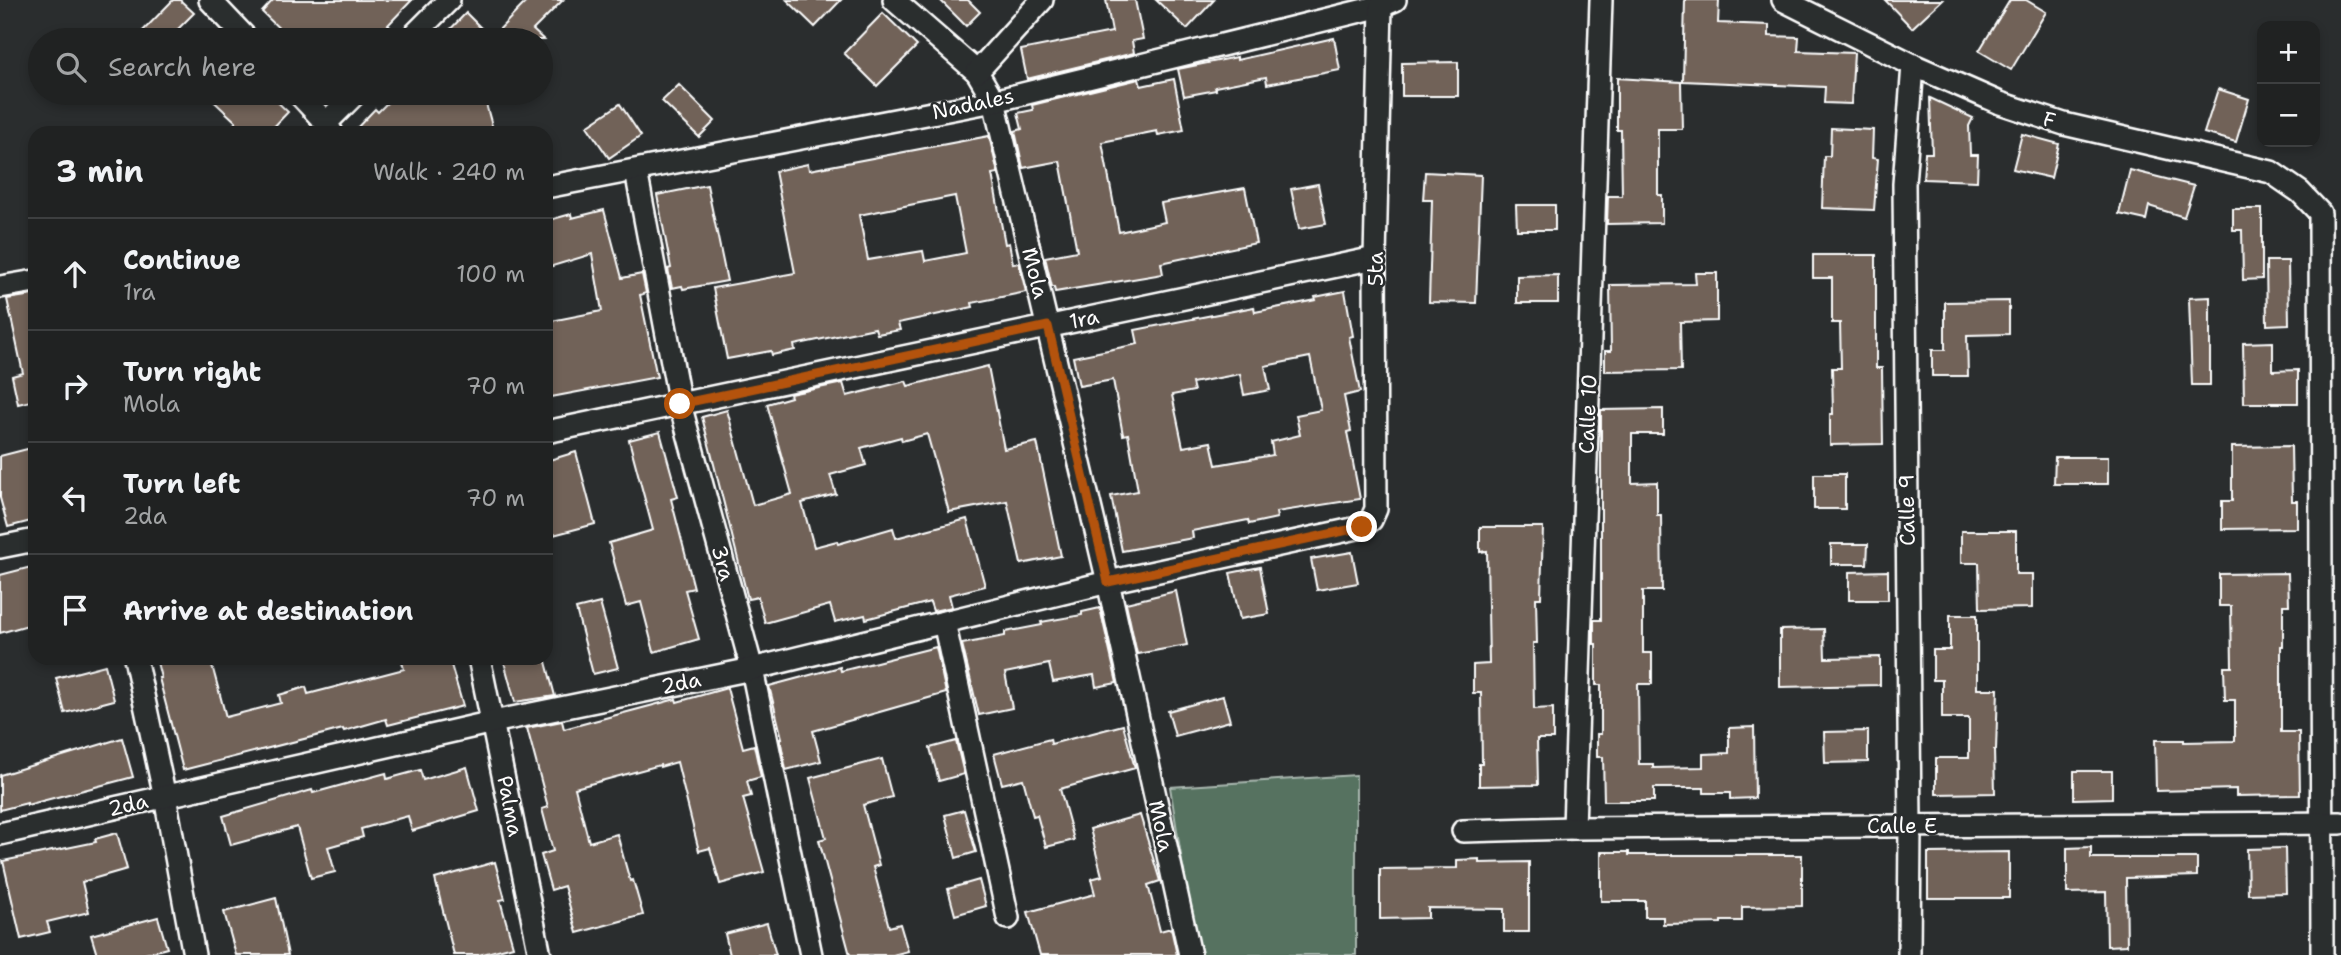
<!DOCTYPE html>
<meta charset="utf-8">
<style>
:root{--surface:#202222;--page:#2d2f2f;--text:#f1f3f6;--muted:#a2a4a5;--line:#3d3f40}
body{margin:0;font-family:"Shantell Sans",sans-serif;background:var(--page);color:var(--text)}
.controls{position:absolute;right:21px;top:21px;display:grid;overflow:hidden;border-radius:14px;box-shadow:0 4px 10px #0003}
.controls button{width:63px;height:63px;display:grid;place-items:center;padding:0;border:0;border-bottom:2px solid var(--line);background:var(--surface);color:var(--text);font:35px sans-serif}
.stop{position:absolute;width:21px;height:21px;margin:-16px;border:5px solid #b45309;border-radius:50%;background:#fff}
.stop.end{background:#b45309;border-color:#fff;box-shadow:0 2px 7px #0008}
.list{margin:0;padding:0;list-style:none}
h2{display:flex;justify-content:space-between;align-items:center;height:91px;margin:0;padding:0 28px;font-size:30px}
h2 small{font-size:23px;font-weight:400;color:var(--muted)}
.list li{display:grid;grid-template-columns:46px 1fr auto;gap:21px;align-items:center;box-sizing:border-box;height:112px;padding:0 28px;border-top:2px solid var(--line)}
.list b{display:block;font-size:26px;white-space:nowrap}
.list p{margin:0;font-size:23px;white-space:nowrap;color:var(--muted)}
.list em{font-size:23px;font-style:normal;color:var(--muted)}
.icon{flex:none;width:38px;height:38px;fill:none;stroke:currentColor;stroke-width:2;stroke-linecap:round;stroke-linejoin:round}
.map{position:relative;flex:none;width:2341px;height:955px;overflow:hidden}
.search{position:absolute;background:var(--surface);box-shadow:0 4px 10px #0003;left:28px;top:28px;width:525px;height:77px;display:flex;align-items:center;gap:18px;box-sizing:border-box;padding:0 24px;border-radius:38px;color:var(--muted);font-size:26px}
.panel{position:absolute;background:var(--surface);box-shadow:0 4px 10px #0003;left:28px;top:126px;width:525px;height:539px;border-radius:21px}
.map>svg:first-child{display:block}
</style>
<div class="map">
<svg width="2341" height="955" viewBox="0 0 2341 955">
<rect width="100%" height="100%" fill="#2a2d2e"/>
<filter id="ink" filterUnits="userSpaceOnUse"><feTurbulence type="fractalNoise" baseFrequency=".0143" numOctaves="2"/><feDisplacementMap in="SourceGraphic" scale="14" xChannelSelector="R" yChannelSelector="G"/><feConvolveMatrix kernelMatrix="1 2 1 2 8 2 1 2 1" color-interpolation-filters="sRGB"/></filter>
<g filter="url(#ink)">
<polygon fill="#567261" stroke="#aab8b0" stroke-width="2" points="1356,775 1356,955 1197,955 1170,787"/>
<g fill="#716258" stroke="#fff" stroke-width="2" fill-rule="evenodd">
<polygon points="173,0 180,0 194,13 167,40 134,40"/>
<polygon points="273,0 412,0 388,25 398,34 396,40 291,40 262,12"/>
<polygon points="528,0 563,0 533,30 544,40 440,40 466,13 491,38"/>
<polygon points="787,0 841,0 815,27"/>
<polygon points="940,0 968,0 980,12 966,26"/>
<polygon points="1106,0 1135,0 1143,39 1132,41 1134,53 1027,79 1021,50 1112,32"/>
<polygon points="1156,0 1214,0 1187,29"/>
<polygon points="1685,0 1719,0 1718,23 1769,25 1769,36 1799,37 1798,51 1854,53 1851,104 1824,103 1825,87 1683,81"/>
<polygon points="1885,0 1942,0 1912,28"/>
<polygon points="2010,0 2026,0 2046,12 2011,70 1979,51"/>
<polygon points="883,13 917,46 877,86 844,53"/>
<polygon points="1334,38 1340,70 1267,84 1266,77 1215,87 1216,90 1184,96 1178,69 1237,57 1237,60"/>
<polygon points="1458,62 1458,96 1402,96 1402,63"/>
<polygon points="1617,78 1681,82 1682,129 1658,129 1658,195 1662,195 1662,223 1607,224 1608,196 1622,196 1621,130 1617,130"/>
<polygon points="1139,79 1141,86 1174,79 1184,130 1158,135 1157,131 1102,142 1119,232 1165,222 1161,203 1245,188 1256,243 1161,263 1163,274 1055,292 1054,287 1052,287 1045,257 1077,251 1060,161 1023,168 1015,131 1022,129 1018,113 1033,110 1032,105"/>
<polygon points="679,85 715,121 699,137 662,101"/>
<polygon points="2218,89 2249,99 2236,142 2204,133"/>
<polygon points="205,93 268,93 288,112 268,133 225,133 236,122"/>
<polygon points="397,93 483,93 494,133 352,133 375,109 378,112"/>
<polygon points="1930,98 1973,118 1969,126 1970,155 1978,155 1977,181 1923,179 1925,153 1932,153"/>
<polygon points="620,104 641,136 609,158 587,126"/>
<polygon points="1831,128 1873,130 1872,158 1878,159 1874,210 1822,208 1824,156 1830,156"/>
<polygon points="2022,134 2059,144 2051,178 2013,169"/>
<path d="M989 136 998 173 992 174 1005 244 1009 243 1013 264 1019 263 1026 292 972 303 973 307 898 323 900 330 877 334 875 328 794 345 795 350 772 355 771 351 727 359 713 288 795 273 775 171 808 164 809 170ZM955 196 966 253 925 261 923 251 868 260 859 215Z"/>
<polygon points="2130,170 2194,186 2184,217 2149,206 2146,220 2119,214"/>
<polygon points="1425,172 1481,175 1476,303 1429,302 1432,200 1423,200"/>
<polygon points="1318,184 1326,224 1299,229 1291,189"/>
<polygon points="707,185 727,281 683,289 682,286 672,288 668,269 671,268 657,195"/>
<polygon points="1516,205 1555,205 1555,230 1517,230"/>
<polygon points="2233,209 2262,209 2262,279 2243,280 2242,230 2233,230"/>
<polygon points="604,210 622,278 642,274 646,293 640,295 657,377 546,398 546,322 602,311 592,254 546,268 546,221 571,214 572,218"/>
<polygon points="1813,255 1876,255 1876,368 1882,368 1883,444 1830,445 1830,414 1833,414 1832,368 1841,368 1840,323 1832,323 1832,278 1813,278"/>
<polygon points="2266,261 2288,261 2289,324 2267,325"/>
<polygon points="1695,273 1717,273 1717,321 1680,322 1681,370 1605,371 1605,351 1611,351 1610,285 1696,284"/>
<polygon points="1558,275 1558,303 1517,303 1517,276"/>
<path d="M1345 291 1353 336 1349 337 1360 392 1344 396 1351 431 1347 432 1360 499 1276 512 1277 518 1249 524 1248 520 1192 531 1193 538 1122 551 1111 496 1138 491 1128 434 1123 435 1113 380 1079 386 1073 357 1138 344 1135 330 1254 307 1255 312 1316 300 1315 297ZM1310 357 1321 410 1296 415 1300 435 1271 442 1273 455 1216 465 1211 442 1183 447 1172 395 1194 391 1192 383 1240 374 1244 395 1270 390 1265 366Z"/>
<polygon points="33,295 35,305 35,400 18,404 12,376 23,373 7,299"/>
<polygon points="2210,297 2210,385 2192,385 2189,298"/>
<polygon points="2009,301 2009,334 1967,335 1968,376 1932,376 1932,350 1945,350 1945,302"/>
<polygon points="2273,342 2273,371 2298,370 2298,403 2244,403 2243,343"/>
<polygon points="988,366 1004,449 1037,442 1061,556 1021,564 1007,501 949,512 927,434 902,441 901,437 861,448 866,465 830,475 836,494 802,503 814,547 837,541 838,544 893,528 896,538 967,519 985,586 949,595 952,607 933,611 930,602 866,619 865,615 835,622 830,605 765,623 758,597 748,599 702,417 727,410 753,505 792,494 767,404 791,397 790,394 843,383 847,396 906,381 908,386"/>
<polygon points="1663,409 1663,434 1632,434 1632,483 1657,482 1657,515 1661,515 1662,591 1643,591 1643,653 1652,653 1652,684 1638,684 1639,764 1653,764 1653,768 1703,767 1703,754 1729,753 1729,728 1754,727 1755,798 1730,799 1730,793 1704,793 1704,788 1654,788 1654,801 1604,801 1603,757 1597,757 1597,734 1601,734 1601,685 1596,685 1596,644 1594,644 1594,620 1601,620 1601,410"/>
<polygon points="660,432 678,497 671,499 694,588 685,590 699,639 654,652 641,602 626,606 609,543 653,530 629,440"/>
<polygon points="2291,446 2292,501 2297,501 2297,528 2222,529 2222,501 2232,501 2232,447"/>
<polygon points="35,447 35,520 8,527 0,498 0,456"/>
<polygon points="576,452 595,524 546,537 546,461"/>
<polygon points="2055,457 2108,457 2108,484 2054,484"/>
<rect x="1814" y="474" width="31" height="35"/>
<polygon points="1480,527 1543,527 1541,598 1536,598 1537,643 1533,643 1534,709 1553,708 1553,739 1537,739 1538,785 1479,786 1479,764 1482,764 1481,693 1473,693 1473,665 1489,664 1487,551 1480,552"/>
<polygon points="1961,531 2016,531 2016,574 2032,574 2032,608 1980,609 1979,563 1961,563"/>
<polygon points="1831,544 1868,544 1867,564 1831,564"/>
<polygon points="1352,552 1358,583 1317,590 1311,559"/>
<polygon points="35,566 35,623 0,633 0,575"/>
<polygon points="1260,567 1269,614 1240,619 1230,573"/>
<polygon points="1888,571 1888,600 1849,600 1849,572"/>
<polygon points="2288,573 2289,605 2283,605 2283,646 2281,646 2281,732 2299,732 2300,795 2236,796 2236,789 2156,791 2155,740 2184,740 2184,742 2235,741 2235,700 2225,700 2224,667 2232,667 2231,606 2219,606 2219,574"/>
<polygon points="1176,591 1187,645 1137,654 1126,603"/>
<polygon points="600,603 618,668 593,674 576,609"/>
<polygon points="1100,608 1117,683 1096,687 1094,675 1053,682 1049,664 1005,673 1012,708 979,715 962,644 1005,636 1005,632 1042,625 1041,622 1082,615 1082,612"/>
<polygon points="1950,615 1977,615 1977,689 1998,689 1996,750 1994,750 1995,793 1936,794 1936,758 1969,758 1969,718 1942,718 1942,680 1933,680 1933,650 1950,650"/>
<polygon points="1824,629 1825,658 1880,657 1880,685 1780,687 1780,630"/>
<polygon points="936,647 946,693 813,731 821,761 786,770 780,738 782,738 769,686 840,667 841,671"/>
<polygon points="156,658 210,658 226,717 281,703 279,695 306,687 308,694 404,669 401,658 449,658 463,706 388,725 386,719 344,731 343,729 183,770 159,678 161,678"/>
<polygon points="503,658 545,658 555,696 515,702"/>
<polygon points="105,665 114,700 65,713 56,678"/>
<polygon points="727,688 743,748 754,745 761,777 747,781 751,796 743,798 764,872 720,884 710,848 699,851 677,762 660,767 660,765 575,788 589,842 617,834 630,881 633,880 643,915 577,933 564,886 551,890 541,855 553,851 542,809 548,807 527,728 562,721 564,729 676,699 677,702"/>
<polygon points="1223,696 1230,721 1175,736 1168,711"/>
<polygon points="1123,725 1135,768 1060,789 1074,840 1046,847 1037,815 1033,816 1023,779 1002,784 994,754 1050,739 1051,744"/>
<polygon points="1868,731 1868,762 1825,763 1824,732"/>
<polygon points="122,738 133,777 27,805 27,803 0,810 0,775"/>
<polygon points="956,741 964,774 939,781 930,748"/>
<polygon points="882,759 892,797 863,805 879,865 873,867 889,927 900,924 908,951 893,955 850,955 819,840 826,838 810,778"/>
<polygon points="467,767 479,811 412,831 408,816 361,829 363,837 328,847 335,872 311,878 297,827 231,845 223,816 312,790 313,793 386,773 387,779 420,770 423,780"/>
<polygon points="2074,771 2112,771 2112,798 2074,799"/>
<polygon points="964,810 976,852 956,858 945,815"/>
<polygon points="1140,815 1160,881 1148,885 1160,931 1171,928 1177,955 1040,955 1028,912 1095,894 1091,879 1102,876 1090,829"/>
<polygon points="117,833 127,869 82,882 89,912 47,922 50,932 21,939 3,861 96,842 95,839"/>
<polygon points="2091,847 2091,858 2197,858 2197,876 2126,878 2127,945 2107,946 2106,892 2067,893 2067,848"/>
<polygon points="2285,848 2286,893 2248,894 2247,849"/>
<polygon points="1601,852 1629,852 1629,855 1802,855 1802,906 1742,907 1742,921 1721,921 1721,923 1663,924 1663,917 1645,917 1645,901 1601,901"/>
<polygon points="2009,852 2009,898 1928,898 1928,853"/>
<polygon points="1479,859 1479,863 1529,862 1529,932 1504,932 1504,909 1428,908 1428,918 1380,919 1380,869 1457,868 1457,860"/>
<polygon points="495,862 505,899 500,900 513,946 479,955 454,955 435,879"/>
<polygon points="979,880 986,906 955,915 948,889"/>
<polygon points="276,898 288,955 236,955 224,912"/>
<polygon points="158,917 167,948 141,955 97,955 91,935"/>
<polygon points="767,923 776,955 730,955 725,934"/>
</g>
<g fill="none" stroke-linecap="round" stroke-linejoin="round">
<defs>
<g id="street">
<polyline points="210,0 248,40"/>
<polyline points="894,0 977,72 994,101 1108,582 1190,955"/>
<polyline points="1783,0 1913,65 2000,103 2064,124 2271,172 2300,192 2320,213 2322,955"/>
<polyline points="409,40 449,0"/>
<polyline points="977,72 1042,0"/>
<polyline points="298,93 326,123 332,133"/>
<polyline points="326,123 356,93"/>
<polyline points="636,171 680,404 752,669 811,955"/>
<polyline points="546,187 994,101 1381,6 1395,0"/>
<polyline points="0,287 35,281"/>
<polyline points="546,432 1375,258"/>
<polyline points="0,547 35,540"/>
<polyline points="944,622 1008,918"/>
<polyline points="135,658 165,797 194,955"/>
<polyline points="479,658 540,955"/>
<polyline points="1574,828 1601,0"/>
<polyline points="1463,831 1574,828 2341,823"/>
<polyline points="0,834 493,722 752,669 1108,582 1362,527 1371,520 1376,509 1375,258 1381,6"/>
<polyline points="1909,955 1910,826 1904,184 1913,65"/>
</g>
</defs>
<use href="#street" stroke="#fff" stroke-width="26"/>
<use href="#street" stroke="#2a2d2e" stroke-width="21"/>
</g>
</g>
<g fill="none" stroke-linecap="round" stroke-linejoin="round" filter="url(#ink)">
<polyline stroke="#b45309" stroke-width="9" points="680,404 1048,326 1108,582 1362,527"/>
</g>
<g text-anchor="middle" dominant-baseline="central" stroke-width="5" stroke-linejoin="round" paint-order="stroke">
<g font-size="21" fill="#fff" stroke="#2a2d2e">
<text transform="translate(973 104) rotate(-12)">Nadales</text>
<text transform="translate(2049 120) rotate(18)">F</text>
<text transform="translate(1376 269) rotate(-90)">5ta</text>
<text transform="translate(1035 273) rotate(76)">Mola</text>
<text transform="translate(1084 319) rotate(-12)">1ra</text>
<text transform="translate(1588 414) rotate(-88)">Calle 10</text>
<text transform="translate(1907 510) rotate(-91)">Calle 9</text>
<text transform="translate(723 563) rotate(75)">3ra</text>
<text transform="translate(681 683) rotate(-12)">2da</text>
<text transform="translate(128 805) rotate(-13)">2da</text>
<text transform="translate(510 806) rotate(79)">Palma</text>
<text transform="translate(1161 826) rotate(78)">Mola</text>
<text x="1902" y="826">Calle E</text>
</g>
</g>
</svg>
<div class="controls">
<button>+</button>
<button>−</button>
</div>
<div class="stop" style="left:680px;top:404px"></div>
<div class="stop end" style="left:1362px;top:527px"></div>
<div class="search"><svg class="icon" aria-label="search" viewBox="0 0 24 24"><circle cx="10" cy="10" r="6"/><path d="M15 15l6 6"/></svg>Search here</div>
<section class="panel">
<h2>3 min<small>Walk · 240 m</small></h2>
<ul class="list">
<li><svg class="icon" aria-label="ahead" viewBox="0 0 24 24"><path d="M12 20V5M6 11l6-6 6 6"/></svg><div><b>Continue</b><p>1ra</p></div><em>100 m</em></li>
<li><svg class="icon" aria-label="right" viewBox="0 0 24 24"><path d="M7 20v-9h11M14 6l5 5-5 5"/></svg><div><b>Turn right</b><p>Mola</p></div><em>70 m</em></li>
<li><svg class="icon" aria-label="left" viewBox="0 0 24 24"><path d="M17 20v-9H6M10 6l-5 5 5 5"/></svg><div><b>Turn left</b><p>2da</p></div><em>70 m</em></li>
<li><svg class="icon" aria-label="arrive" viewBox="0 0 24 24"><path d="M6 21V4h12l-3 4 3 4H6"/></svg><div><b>Arrive at destination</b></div></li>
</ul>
</section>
</div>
